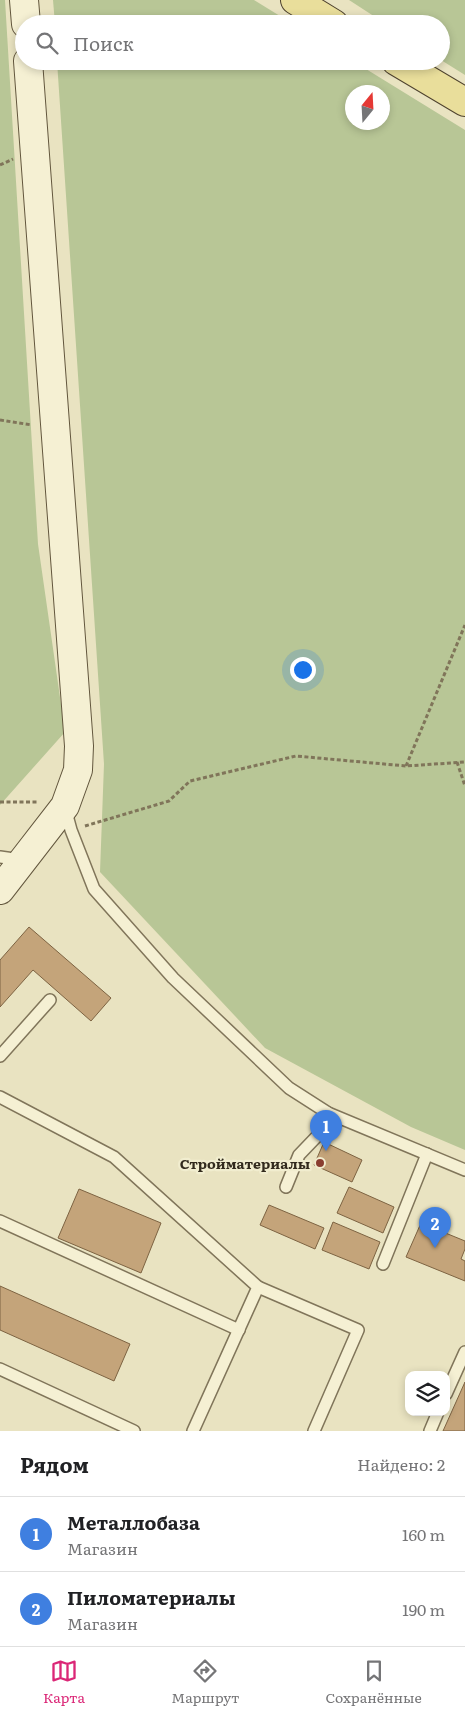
<!DOCTYPE html>
<html lang="ru">
<meta charset="utf-8">
<style>
:root{--surface:#fff;--page:#f2f2f2;--text:#202124;--muted:#757577;--line:#e0e0e0;--accent:#db2777}
body{margin:0;font-family:Literata,serif;background:var(--page);color:var(--text)}
.controls{position:absolute;right:15px;bottom:15px;display:grid;overflow:hidden;border-radius:10px;box-shadow:0 2px 8px #0003}
.controls button{width:45px;height:45px;display:grid;place-items:center;padding:0;border:0;border-bottom:1px solid var(--line);background:var(--surface);color:var(--text);font:25px sans-serif}
.compass{position:absolute;left:345px;top:85px;width:45px;height:45px;border-radius:50%;background:var(--surface);box-shadow:0 2px 8px #0003;rotate:18deg}
.you{position:absolute;left:302px;top:669px;width:18px;height:18px;margin:-12px;border:4px solid #fff;border-radius:50%;background:#1a73e8;box-shadow:0 0 0 8px #1a73e833}
.badge{display:grid;place-items:center;width:32px;height:32px;border-radius:50%;background:var(--accent);color:#fff;font-size:16px;font-weight:700}
.pin{position:absolute;translate:-50% -41px;filter:drop-shadow(0 1px 2px #0008)}
.pin::after{content:'';position:absolute;top:26px;width:18px;height:15px;background:inherit;clip-path:polygon(0 0,100% 0,50% 100%)}
.list{margin:0;padding:0;list-style:none}
h2{display:flex;justify-content:space-between;align-items:center;height:65px;margin:0;padding:0 20px;font-size:21px}
h2 small{font-size:16px;font-weight:400;color:var(--muted)}
.list li{display:grid;grid-template-columns:32px 1fr auto;gap:15px;align-items:center;box-sizing:border-box;height:75px;padding:0 20px;border-top:1px solid var(--line)}
.list b{display:block;font-size:19px;white-space:nowrap}
.list p{margin:0;font-size:16px;white-space:nowrap;color:var(--muted)}
.list em{font-size:16px;font-style:normal;color:var(--muted)}
.icon{flex:none;width:28px;height:28px;fill:none;stroke:currentColor;stroke-width:2;stroke-linecap:round;stroke-linejoin:round}
.map{position:relative;flex:none;width:465px;height:1431px;overflow:hidden}
.search{position:absolute;background:var(--surface);box-shadow:0 2px 8px #0003;left:15px;right:15px;top:15px;height:55px;display:flex;align-items:center;gap:12px;box-sizing:border-box;padding:0 18px;border-radius:28px;color:var(--muted);font-size:19px}
.sheet{height:215px;background:var(--surface)}
nav{display:flex;justify-content:space-around;align-items:center;box-sizing:border-box;height:70px;border-top:1px solid var(--line);background:var(--surface);font-size:14px;color:var(--muted)}
nav a{display:grid;justify-items:center;gap:2px}
nav .on{color:var(--accent)}
.map>svg:first-child{display:block}
</style>
<div class="map">
<svg width="465" height="1431" viewBox="0 0 465 1431">
<rect width="100%" height="100%" fill="#e9e3c1"/>
<g fill="#b8c696" fill-rule="evenodd">
<polygon points="0,0 5,0 38,544 65,732 0,805"/>
<polygon points="53,0 254,0 293,24 55,24"/>
<polygon points="349,0 465,0 465,75 441,60 441,24 386,24"/>
<path d="M57 61H353L465 130V1150L411 1127 265 1048 100 872 104 764ZM382 92V122H352V92Z"/>
</g>
<g fill="#c4a47a" stroke="#7d6342">
<polygon points="29,927 111,998 91,1021 33,970 0,1007 0,960"/>
<polygon points="324,1142 362,1160 352,1182 314,1165"/>
<polygon points="349,1187 394,1207 383,1233 337,1213"/>
<polygon points="79,1189 161,1223 141,1273 58,1238"/>
<polygon points="269,1205 324,1228 315,1249 260,1225"/>
<polygon points="333,1222 380,1242 369,1269 322,1250"/>
<polygon points="421,1223 465,1241 465,1249 461,1259 465,1261 465,1281 406,1257"/>
<polygon points="0,1286 130,1344 114,1381 0,1330"/>
<polygon points="465,1382 465,1431 443,1431"/>
</g>
<g fill="none" stroke-linecap="round" stroke-linejoin="round">
<defs>
<g id="lane">
<polyline points="65,808 71,830 94,889 173,978 289,1088 328,1113 465,1170"/>
<polyline points="0,857 21,860"/>
<polyline points="0,1056 50,1000"/>
<polyline points="0,1097 114,1157 258,1287 193,1431"/>
<polyline points="286,1187 299,1155 323,1130 328,1113"/>
<polyline points="0,1221 239,1330"/>
<polyline points="383,1264 427,1154"/>
<polyline points="258,1287 358,1330 314,1431"/>
<polyline points="0,1369 134,1431"/>
<polyline points="446,1394 465,1352"/>
<polyline points="430,1431 438,1412"/>
</g>
<g id="secondary">
<polyline points="24,0 26,24"/>
<polyline points="0,890 65,806 78,770 79,746 28,61"/>
</g>
<g id="primary">
<polyline points="295,0 334,24"/>
<polyline points="396,61 465,102"/>
</g>
</defs>
<use href="#lane" stroke="#80755a" stroke-width="14"/>
<use href="#secondary" stroke="#62563d" stroke-width="30"/>
<use href="#primary" stroke="#4e422e" stroke-width="30"/>
<g stroke="#80755a" stroke-width="3" stroke-dasharray="4 2.5" stroke-linecap="butt">
<polyline points="0,165 13,159"/>
<polyline points="0,420 32,425"/>
<polyline points="457,762 465,786"/>
<polyline points="406,766 465,625"/>
<polyline points="0,802 39,802"/>
<polyline points="85,826 169,801 190,781 296,756 406,766 465,762"/>
</g>
<use href="#lane" stroke="#f5f0d3" stroke-width="11"/>
<use href="#secondary" stroke="#f5f0d3" stroke-width="28"/>
<use href="#primary" stroke="#e9de9b" stroke-width="28"/>
</g>
<circle fill="#8a3e30" stroke="#f1edcf" stroke-width="2" cx="320" cy="1163" r="5"/>
<g text-anchor="middle" dominant-baseline="central" stroke-width="4.5" stroke-linejoin="round" paint-order="stroke">
<g font-size="14" font-weight="bold" fill="#322a1d" stroke="#f1edcf" text-anchor="end">
<text x="310" y="1163">Стройматериалы</text>
</g>
</g>
</svg>
<div class="controls">
<button><svg class="icon" aria-label="layers" viewBox="0 0 24 24"><path d="M12 4l9 5-9 5-9-5zM3 14l9 5 9-5"/></svg></button>
</div>
<svg class="compass" viewBox="-18 -18 36 36"><path d="M0-13l5 13h-10z" fill="#e53935"/><path d="M0 13l5-13h-10z" fill="#757577"/></svg>
<div class="you"></div>
<div class="pin badge" style="left:326px;top:1151px;background:#3f7fe0">1</div>
<div class="pin badge" style="left:435px;top:1248px;background:#3f7fe0">2</div>
<div class="search"><svg class="icon" aria-label="search" viewBox="0 0 24 24"><circle cx="10" cy="10" r="6"/><path d="M15 15l6 6"/></svg>Поиск</div>
</div>
<section class="sheet">
<h2>Рядом<small>Найдено: 2</small></h2>
<ul class="list">
<li><span class="badge" style="background:#3f7fe0">1</span><div><b>Металлобаза</b><p>Магазин</p></div><em>160 m</em></li>
<li><span class="badge" style="background:#3f7fe0">2</span><div><b>Пиломатериалы</b><p>Магазин</p></div><em>190 m</em></li>
</ul>
</section>
<nav>
<a class="on"><svg class="icon" aria-label="map" viewBox="0 0 24 24"><path d="M3 6l6-2 6 2 6-2v14l-6 2-6-2-6 2zM9 4v14M15 6v14"/></svg>Карта</a>
<a><svg class="icon" aria-label="directions" viewBox="0 0 24 24"><path d="M12 3l9 9-9 9-9-9zM9 14v-3h6M13 9l2 2-2 2"/></svg>Маршрут</a>
<a><svg class="icon" aria-label="saved" viewBox="0 0 24 24"><path d="M7 4h10v16l-5-4-5 4z"/></svg>Сохранённые</a>
</nav>
